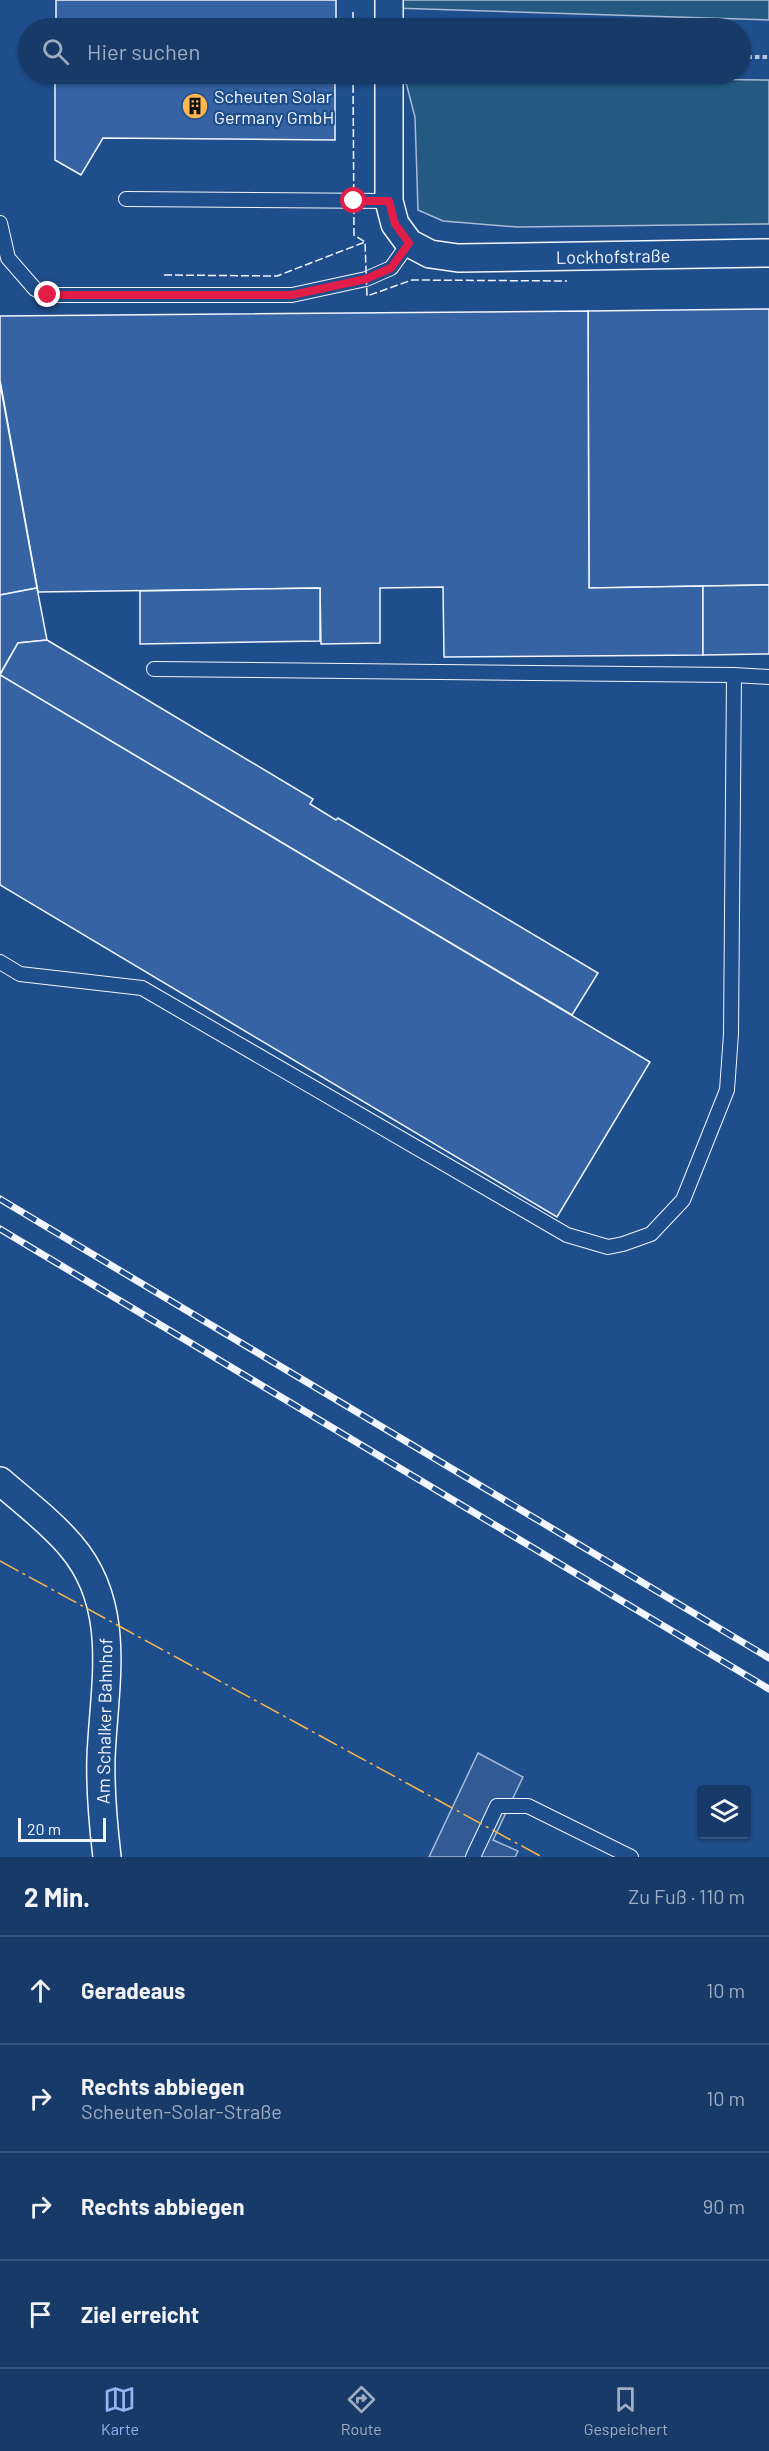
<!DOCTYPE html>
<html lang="de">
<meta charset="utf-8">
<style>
:root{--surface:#173a69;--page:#244571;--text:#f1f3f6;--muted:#9eadc0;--line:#36547d;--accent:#95b2f1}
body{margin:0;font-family:Barlow,sans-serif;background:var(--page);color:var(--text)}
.controls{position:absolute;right:18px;bottom:18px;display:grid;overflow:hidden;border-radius:6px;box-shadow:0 2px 4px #0004}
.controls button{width:54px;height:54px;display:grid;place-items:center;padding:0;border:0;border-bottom:2px solid var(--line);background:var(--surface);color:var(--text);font:30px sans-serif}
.scale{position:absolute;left:18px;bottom:15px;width:88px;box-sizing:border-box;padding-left:6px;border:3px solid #f2f6ff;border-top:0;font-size:16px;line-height:21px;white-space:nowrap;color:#f2f6ff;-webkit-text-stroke:4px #1f4e8c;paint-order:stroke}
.stop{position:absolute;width:18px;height:18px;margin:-14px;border:4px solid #e11d48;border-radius:50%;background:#fff}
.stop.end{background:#e11d48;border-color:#fff;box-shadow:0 2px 6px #0008}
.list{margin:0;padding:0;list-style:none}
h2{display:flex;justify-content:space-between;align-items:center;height:78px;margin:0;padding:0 24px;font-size:26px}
h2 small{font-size:20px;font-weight:400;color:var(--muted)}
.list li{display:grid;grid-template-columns:39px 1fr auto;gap:18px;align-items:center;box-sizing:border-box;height:108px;padding:0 24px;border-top:2px solid var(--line)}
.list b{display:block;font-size:22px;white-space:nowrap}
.list p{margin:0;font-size:20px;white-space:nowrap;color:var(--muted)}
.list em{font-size:20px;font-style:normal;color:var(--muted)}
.icon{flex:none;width:33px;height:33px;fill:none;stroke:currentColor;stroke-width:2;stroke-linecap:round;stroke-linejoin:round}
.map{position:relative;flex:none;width:769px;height:1857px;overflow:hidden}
.search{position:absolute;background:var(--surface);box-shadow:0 2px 4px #0004;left:18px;right:18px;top:18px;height:66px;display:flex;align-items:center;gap:15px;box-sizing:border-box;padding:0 21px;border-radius:33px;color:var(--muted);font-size:22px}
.sheet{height:510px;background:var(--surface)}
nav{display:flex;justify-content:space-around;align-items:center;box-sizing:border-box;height:84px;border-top:2px solid var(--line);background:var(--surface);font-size:16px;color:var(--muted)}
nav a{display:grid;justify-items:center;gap:3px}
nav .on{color:var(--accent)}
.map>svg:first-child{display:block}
</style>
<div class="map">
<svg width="769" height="1857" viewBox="0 0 769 1857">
<rect width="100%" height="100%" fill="#1f4e8c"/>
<g fill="#245a82" stroke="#a8bbd7" stroke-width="1.5">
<polygon points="394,0 769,0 769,20 394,8"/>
<polygon points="404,75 769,80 769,224 517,227 443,221 418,210 415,117"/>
</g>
<polygon fill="#305b95" stroke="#a8bbd7" stroke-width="1.5" points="478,1753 523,1777 493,1840 518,1851 515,1857 429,1857"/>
<g fill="#3563a3" stroke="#f2f6ff" stroke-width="1.5">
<rect x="56" y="0" width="280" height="28"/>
<polygon points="55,74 335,74 335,140 103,138 81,175 55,160"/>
<polygon points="769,309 769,585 589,588 588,311"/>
<polygon points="588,311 589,588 703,586 703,655 444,657 443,587 380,588 380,643 321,644 320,588 38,592 0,380 0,316"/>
<polygon points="0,383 37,588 0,595"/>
<polygon points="769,585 769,654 703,655 703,586"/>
<polygon points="37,588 47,640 18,643 0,674 0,595"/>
<polygon points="320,588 320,641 140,644 140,591"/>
<polygon points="47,640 313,799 310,804 336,820 338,818 598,973 572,1015 0,675 18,643"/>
<polygon points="0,675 650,1062 557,1217 0,885"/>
</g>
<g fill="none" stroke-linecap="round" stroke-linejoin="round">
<defs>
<g id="lane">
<polyline points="126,199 389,201"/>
<polyline points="0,223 8,258 35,289 48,295 292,295 366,279 391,268 409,243"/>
<polyline points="154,669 734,675"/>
<polyline points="0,962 20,974 142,988 567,1235 608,1247 623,1244 651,1234 683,1200 727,1090 731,1034 734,675 769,677"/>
<polyline points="473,1857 497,1806 528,1806 631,1857"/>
</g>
<g id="street">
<polyline points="389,28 389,0"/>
<polyline points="389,74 389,201 395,224 409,243 430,254 458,258 769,253"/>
<path d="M0 1481C24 1502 50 1521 71 1546 123 1607 104 1685 101 1757 100 1791 103 1823 107 1857"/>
</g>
</defs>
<use href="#lane" stroke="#f2f6ff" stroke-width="16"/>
<use href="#street" stroke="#f2f6ff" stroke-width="30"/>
<polyline stroke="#b3c4dc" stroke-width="4" stroke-dasharray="4.5 3" stroke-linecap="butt" points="740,57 769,57"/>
<use href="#lane" stroke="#1f4e8c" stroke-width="14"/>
<use href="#street" stroke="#1f4e8c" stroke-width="27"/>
<defs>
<g id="rail">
<polyline points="0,1199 769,1658"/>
<polyline points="0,1229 769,1689"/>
</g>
</defs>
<use href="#rail" stroke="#f2f6ff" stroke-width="7"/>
<use href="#rail" stroke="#1f4e8c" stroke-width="4.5" stroke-dasharray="14" stroke-linecap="butt"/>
<g stroke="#f2f6ff" stroke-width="1.5" stroke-dasharray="8 3" stroke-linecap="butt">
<polyline points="353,12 353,28"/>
<polyline points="353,74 354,235 365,242"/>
<polyline points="164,275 277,276 365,242 367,296 412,280 567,281"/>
</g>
<polyline stroke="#ffb74d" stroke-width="1.5" stroke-dasharray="21 4.5 3 4.5" stroke-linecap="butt" points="0,1561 542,1857"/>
</g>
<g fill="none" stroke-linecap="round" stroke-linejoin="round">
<polyline stroke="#e11d48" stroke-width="8" points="48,295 292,295 366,279 391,268 409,243 395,224 389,201 354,201"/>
</g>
<defs>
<symbol id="building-disc" viewBox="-11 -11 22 22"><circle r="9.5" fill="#ffb74d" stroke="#1f4e8c"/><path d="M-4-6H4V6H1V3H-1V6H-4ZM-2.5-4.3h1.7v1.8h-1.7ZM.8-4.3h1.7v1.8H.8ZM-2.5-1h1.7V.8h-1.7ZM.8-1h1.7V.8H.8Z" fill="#111"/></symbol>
</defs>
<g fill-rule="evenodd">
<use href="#building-disc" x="180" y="91" width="30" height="30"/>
</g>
<g text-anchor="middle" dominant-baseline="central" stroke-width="4.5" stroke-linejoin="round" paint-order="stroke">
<g font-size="18" fill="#f2f6ff" stroke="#1f4e8c" text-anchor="start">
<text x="214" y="96">Scheuten Solar<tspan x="214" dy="21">Germany GmbH</tspan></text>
</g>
<g font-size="18" fill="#f2f6ff" stroke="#1f4e8c">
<text transform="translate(613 256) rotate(-1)">Lockhofstraße</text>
<text transform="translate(104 1721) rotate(-89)">Am Schalker Bahnhof</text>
</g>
</g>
</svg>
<div class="controls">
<button><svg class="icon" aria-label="layers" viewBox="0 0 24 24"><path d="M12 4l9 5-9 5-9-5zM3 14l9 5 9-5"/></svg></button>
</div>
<div class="scale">20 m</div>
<div class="stop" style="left:354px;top:201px"></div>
<div class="stop end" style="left:48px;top:295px"></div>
<div class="search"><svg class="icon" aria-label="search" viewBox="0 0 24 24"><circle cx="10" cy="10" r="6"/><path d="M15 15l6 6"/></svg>Hier suchen</div>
</div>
<section class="sheet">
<h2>2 Min.<small>Zu Fuß · 110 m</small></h2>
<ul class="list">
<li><svg class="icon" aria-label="ahead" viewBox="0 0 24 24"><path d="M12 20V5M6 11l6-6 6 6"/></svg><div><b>Geradeaus</b></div><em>10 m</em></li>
<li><svg class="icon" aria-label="right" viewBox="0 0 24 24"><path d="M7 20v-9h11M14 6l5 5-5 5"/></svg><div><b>Rechts abbiegen</b><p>Scheuten-Solar-Straße</p></div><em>10 m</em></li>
<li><svg class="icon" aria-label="right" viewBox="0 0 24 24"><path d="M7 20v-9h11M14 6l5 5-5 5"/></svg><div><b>Rechts abbiegen</b></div><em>90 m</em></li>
<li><svg class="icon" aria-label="arrive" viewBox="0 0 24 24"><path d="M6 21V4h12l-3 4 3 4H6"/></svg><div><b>Ziel erreicht</b></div></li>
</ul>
</section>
<nav>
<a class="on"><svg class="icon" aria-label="map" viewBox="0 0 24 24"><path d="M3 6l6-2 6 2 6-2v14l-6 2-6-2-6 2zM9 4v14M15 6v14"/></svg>Karte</a>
<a><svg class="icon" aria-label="directions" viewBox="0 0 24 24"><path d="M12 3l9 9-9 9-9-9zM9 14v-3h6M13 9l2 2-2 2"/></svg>Route</a>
<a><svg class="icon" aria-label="saved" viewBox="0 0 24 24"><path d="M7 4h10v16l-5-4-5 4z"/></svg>Gespeichert</a>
</nav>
